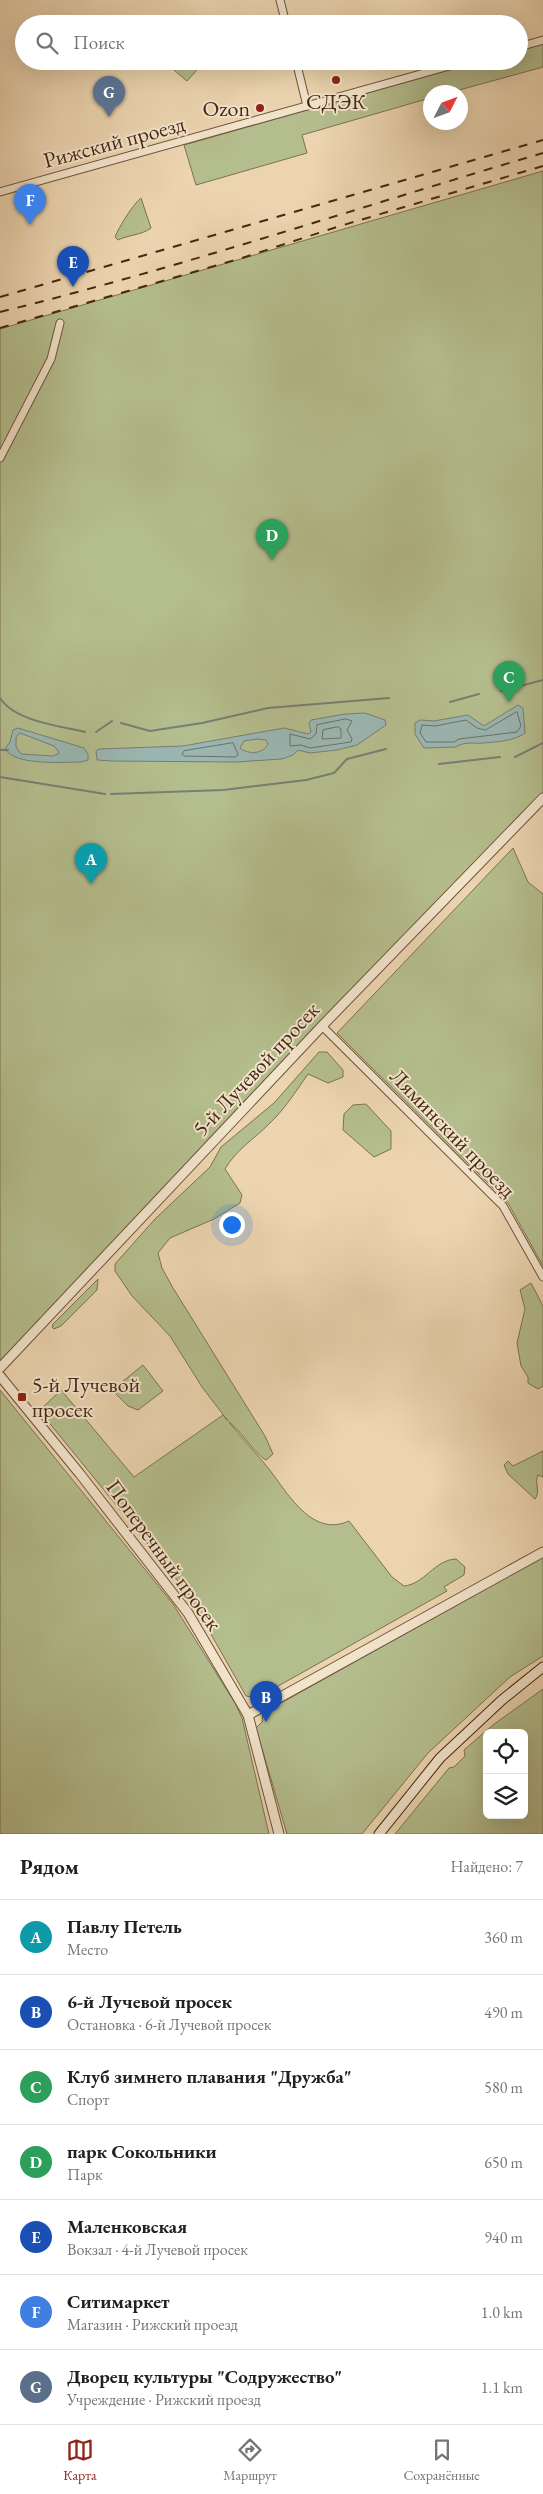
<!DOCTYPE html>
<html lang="ru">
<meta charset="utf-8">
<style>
:root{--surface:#fff;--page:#f6f6f6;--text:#202124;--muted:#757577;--line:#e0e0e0;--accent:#8f2418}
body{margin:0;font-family:"EB Garamond",serif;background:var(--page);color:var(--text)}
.controls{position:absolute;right:15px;bottom:15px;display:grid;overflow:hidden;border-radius:8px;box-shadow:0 5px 20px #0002}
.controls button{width:45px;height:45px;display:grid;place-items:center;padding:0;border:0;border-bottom:1px solid var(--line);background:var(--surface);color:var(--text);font:25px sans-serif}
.compass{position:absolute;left:423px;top:85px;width:45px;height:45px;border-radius:50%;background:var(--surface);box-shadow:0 5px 20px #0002;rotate:48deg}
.you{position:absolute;left:231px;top:1224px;width:18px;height:18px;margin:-12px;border:4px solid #fff;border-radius:50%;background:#1a73e8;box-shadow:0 0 0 8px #1a73e833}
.badge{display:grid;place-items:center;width:32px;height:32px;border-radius:50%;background:var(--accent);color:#fff;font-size:16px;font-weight:700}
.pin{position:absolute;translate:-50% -41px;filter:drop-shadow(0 1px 2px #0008)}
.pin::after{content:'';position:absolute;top:26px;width:18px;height:15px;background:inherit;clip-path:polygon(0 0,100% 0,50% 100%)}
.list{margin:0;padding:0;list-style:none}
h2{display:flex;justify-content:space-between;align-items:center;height:65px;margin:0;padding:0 20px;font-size:21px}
h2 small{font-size:16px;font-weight:400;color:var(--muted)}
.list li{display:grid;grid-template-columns:32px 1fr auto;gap:15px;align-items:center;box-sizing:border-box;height:75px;padding:0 20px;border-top:1px solid var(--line)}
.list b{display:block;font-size:19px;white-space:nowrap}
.list p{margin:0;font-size:16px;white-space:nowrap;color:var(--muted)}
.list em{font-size:16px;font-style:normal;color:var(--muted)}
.icon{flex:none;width:28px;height:28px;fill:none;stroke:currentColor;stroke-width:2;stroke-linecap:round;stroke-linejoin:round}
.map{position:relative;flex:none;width:543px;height:1834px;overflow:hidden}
.search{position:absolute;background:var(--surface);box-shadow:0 5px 20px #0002;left:15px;right:15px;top:15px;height:55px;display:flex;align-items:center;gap:12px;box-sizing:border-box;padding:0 18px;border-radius:28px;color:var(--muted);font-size:19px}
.sheet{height:590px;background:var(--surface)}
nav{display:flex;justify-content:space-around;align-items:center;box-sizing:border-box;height:70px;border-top:1px solid var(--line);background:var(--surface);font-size:14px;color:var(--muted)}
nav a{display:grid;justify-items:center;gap:2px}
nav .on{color:var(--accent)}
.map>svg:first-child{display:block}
</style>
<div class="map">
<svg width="543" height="1834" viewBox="0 0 543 1834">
<rect width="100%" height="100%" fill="#ebd4af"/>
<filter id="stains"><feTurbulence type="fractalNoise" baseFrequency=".004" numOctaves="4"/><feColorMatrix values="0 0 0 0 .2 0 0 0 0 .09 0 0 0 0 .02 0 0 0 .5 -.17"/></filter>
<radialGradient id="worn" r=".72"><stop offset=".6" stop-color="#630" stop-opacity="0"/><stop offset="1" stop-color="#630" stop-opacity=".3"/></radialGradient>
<g fill="#b4bd8d" stroke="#7d7250" fill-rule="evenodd">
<polygon points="543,43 543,67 452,92 430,92 430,98 302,135 307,153 196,185 184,145 480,61 519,61 519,50"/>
<polygon points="181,61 205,61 187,81 174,70"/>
<polygon points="543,171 543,792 0,1363 0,329"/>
<path d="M141 198 151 228C142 235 128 235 118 240L115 237C119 227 133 204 141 198Z"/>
<polygon points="513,848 528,882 543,894 543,1266 508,1203 337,1033"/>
<path d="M319 1052H327L343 1070V1077L328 1083 308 1074C296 1091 285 1109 269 1124 254 1139 236 1150 225 1169L242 1195 240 1203 214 1219 170 1238 158 1253 162 1268 173 1288 265 1436 273 1454 266 1460C257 1456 239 1429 229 1422 240 1436 252 1449 264 1463 285 1487 309 1539 349 1521L392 1577 404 1586C425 1584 434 1560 456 1559L465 1567 464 1575 444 1587 447 1591 257 1698 246 1696 187 1592 42 1414V1408L61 1390 134 1477 223 1415 228 1421 202 1387 170 1336 132 1296 115 1271V1264L155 1219 210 1167 221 1147 274 1103Z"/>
<polygon points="366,1104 391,1131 391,1149 374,1157 343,1130 344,1114 353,1105"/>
<polygon points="98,1279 97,1290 61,1326 54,1329 52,1327 53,1324"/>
<polygon points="531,1283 543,1306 543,1386 538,1389 528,1383 528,1377 521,1366 517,1343 525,1309 520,1290"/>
<polygon points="143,1365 163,1391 138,1410 128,1406 112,1390"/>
<polygon points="0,1390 173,1604 235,1703 242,1718 269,1834 0,1834"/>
<path d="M543 1451V1477L538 1475C534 1483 541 1491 535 1499L508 1474 504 1465 508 1461 513 1466Z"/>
<polygon points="543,1557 543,1656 510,1677 428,1753 362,1834 287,1834 256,1728 262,1722 263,1713"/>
<path d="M543 1689V1834H395L449 1768 454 1767 465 1756 464 1750 493 1725ZM487 1733H524V1815H487Z"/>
</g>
<g fill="#9ab7b3" stroke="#787e73" fill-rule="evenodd">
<path d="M518 705 523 708 525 733C515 741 495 742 483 743 473 744 465 741 456 747L424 748 415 734V723L420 720 434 721 468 715 484 726Z"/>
<path d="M365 713 385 720 386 725 357 745 337 750 310 753 298 750 293 755 282 759 236 762 111 761 97 760 96 751 99 749 183 746 284 728 308 734 311 732 309 723 311 720 345 714ZM257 739 266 740 268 744C263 754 249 755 240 748L244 741Z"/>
<path d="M18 728 84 748 88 754V760L81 762C63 762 15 766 5 749L10 742 13 730ZM20 733 54 746 59 752 58 754 53 756 21 754 16 747V737Z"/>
</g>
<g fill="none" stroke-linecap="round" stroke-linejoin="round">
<g stroke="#707064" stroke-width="1">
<polygon points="517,712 521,726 517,732 459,739 454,742 426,742 420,733 422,725 435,726 466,720 477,728 485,730"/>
<polygon points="346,719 352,721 347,730 352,739 351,742 310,748 301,745 290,746 290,734 310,739 316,734 317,725"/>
<polygon points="338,727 341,729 341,738 322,739 323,730"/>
<polygon points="233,743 238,754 236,757 184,756 182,754 184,751"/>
</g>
<g stroke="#787e73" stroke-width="2">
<polyline points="501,691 543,680"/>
<path d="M0 698C14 721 60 726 85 732"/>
<polyline points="450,702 479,694"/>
<polyline points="121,723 150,731 202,723 268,708 389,698"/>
<polyline points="96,732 112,721"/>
<polyline points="0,750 8,750"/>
<polyline points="515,757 543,743"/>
<polyline points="439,764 500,757"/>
<polyline points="0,777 105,794"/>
<polyline points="111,794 223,790 306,780 334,773 347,759 386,749"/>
</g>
<defs>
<g id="minor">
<polyline points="280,0 286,24"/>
<polyline points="519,47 543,40"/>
<polyline points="296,61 307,106"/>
<polyline points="0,192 467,61"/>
<polyline points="0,458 51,359 60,323"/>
<polyline points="322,1026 503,1206 543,1277"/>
</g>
<g id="tertiary">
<polyline points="0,1368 322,1026 543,798"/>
<polyline points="0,1376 80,1474 188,1613 248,1715 279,1834"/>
<polyline points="248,1715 543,1552"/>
</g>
<polyline id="secondary" points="379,1834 440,1758 502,1700 543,1667"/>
</defs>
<use href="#minor" stroke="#6f533b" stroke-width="9"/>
<use href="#tertiary" stroke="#6f533b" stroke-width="11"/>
<use href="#secondary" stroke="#462814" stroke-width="11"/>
<use href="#minor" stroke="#f2e3cb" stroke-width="7"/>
<use href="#tertiary" stroke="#f2e3cb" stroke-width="9"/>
<use href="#secondary" stroke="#f2e3cb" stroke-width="9"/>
<g stroke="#462814" stroke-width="2" stroke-dasharray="9 9" stroke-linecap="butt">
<polyline points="0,297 543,140"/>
<path d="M0 312C183 267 362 206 543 153"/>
<polyline points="0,328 242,258 340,226 543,166"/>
</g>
</g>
<g fill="#8f2418" stroke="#f2e3cb" stroke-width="2">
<circle cx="336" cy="80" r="5"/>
<circle cx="260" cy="108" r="5"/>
<rect x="17" y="1392" width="10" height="10" rx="2.5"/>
</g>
<g text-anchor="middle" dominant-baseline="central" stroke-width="4" stroke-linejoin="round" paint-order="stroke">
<g font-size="22" fill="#462814" stroke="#f2e3cb">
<text x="336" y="101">СДЭК</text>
<text x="250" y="108" text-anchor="end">Ozon</text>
<text x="32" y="1384" text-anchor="start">5-й Лучевой<tspan x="32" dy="25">просек</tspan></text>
</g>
<g font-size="22" fill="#462814" stroke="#f2e3cb">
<text transform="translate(114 142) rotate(-15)">Рижский проезд</text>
<text transform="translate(256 1069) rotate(-47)">5-й Лучевой просек</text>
<text transform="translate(453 1133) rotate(46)">Ляминский проезд</text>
<text transform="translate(164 1555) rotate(54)">Поперечный просек</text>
</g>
</g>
<rect width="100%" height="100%" filter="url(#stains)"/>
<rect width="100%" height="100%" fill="url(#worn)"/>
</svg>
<div class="controls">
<button><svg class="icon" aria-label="locate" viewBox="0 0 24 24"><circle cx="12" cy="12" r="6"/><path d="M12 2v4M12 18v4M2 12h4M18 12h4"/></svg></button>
<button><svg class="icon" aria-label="layers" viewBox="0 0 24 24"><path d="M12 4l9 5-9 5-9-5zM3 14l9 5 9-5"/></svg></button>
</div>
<svg class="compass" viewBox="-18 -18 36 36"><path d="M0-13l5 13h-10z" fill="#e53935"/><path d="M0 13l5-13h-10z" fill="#757577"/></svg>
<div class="you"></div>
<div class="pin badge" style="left:91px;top:884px;background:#0f9aa8">A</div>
<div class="pin badge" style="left:266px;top:1722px;background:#1a4fb4">B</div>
<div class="pin badge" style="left:509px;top:702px;background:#2e9e5b">C</div>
<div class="pin badge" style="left:272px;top:560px;background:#2e9e5b">D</div>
<div class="pin badge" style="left:73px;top:287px;background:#1a4fb4">E</div>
<div class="pin badge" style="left:30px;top:225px;background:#3f7fe0">F</div>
<div class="pin badge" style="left:109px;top:117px;background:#5c6f8a">G</div>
<div class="search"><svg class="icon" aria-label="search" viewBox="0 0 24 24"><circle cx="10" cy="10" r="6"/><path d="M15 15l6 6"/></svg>Поиск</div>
</div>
<section class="sheet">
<h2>Рядом<small>Найдено: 7</small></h2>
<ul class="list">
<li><span class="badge" style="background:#0f9aa8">A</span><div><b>Павлу Петель</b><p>Место</p></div><em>360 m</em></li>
<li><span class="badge" style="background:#1a4fb4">B</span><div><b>6-й Лучевой просек</b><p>Остановка · 6-й Лучевой просек</p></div><em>490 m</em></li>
<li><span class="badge" style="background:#2e9e5b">C</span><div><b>Клуб зимнего плавания &quot;Дружба&quot;</b><p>Спорт</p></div><em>580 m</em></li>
<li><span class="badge" style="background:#2e9e5b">D</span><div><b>парк Сокольники</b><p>Парк</p></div><em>650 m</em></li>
<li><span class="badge" style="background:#1a4fb4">E</span><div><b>Маленковская</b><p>Вокзал · 4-й Лучевой просек</p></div><em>940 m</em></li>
<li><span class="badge" style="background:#3f7fe0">F</span><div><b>Ситимаркет</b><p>Магазин · Рижский проезд</p></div><em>1.0 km</em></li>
<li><span class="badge" style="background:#5c6f8a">G</span><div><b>Дворец культуры &quot;Содружество&quot;</b><p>Учреждение · Рижский проезд</p></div><em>1.1 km</em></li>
</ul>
</section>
<nav>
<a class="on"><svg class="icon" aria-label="map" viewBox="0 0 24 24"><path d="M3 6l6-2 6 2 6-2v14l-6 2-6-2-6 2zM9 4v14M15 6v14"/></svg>Карта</a>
<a><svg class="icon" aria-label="directions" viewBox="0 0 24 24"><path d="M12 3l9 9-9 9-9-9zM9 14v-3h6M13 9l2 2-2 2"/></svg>Маршрут</a>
<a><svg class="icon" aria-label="saved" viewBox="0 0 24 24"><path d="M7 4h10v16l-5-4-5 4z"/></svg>Сохранённые</a>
</nav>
